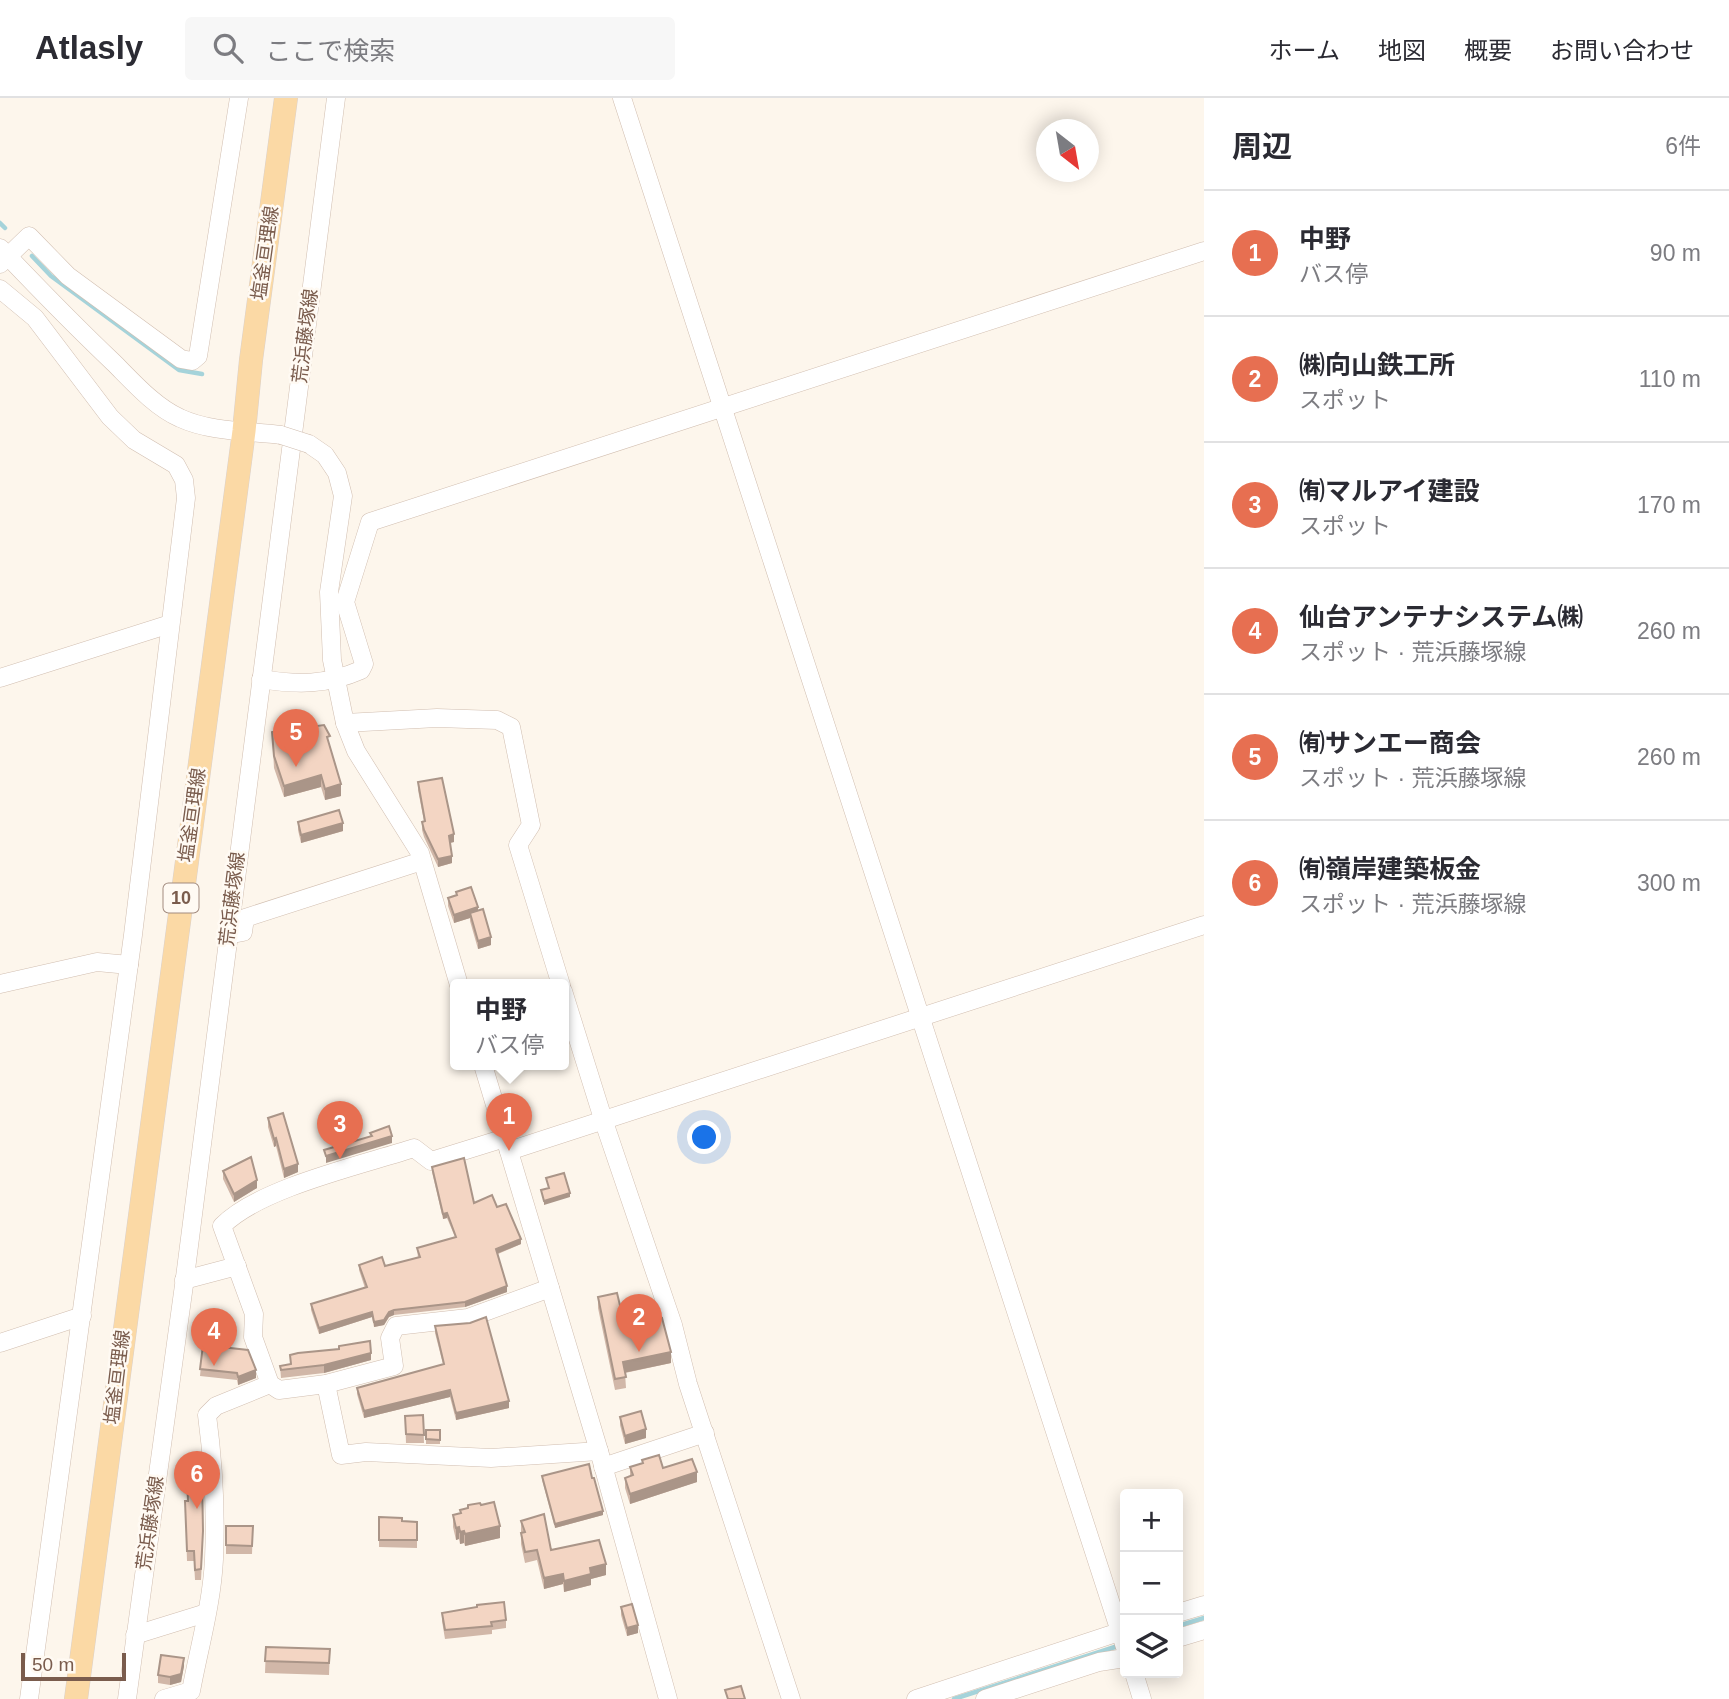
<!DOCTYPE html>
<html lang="ja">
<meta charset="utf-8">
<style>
:root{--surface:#fff;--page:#f7f7f7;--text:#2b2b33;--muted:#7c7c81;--line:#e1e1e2;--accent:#e76f51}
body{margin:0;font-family:Helvetica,"Noto Sans JP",sans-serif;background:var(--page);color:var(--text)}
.controls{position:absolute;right:21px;bottom:21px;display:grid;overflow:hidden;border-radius:7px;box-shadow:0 4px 18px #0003}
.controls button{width:63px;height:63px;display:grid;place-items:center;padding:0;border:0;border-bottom:2px solid var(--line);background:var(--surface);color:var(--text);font:35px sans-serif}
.compass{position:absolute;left:1036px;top:21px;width:63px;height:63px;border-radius:50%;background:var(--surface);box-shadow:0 4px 18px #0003;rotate:149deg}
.scale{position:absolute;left:21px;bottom:18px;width:105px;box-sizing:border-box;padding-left:7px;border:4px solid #7a5c4d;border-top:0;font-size:19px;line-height:24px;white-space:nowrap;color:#7a5c4d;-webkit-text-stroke:5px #fffaf3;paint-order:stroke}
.you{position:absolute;left:705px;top:1040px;width:24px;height:24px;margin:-18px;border:5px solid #fff;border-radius:50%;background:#1a73e8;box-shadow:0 0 0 10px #1a73e833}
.badge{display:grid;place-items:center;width:46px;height:46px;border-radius:50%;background:var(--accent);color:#fff;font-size:23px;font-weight:700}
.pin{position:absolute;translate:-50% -58px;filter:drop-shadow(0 2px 4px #0008)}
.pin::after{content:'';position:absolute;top:37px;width:24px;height:21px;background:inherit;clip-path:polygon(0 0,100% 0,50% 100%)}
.popup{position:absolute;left:450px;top:881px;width:119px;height:91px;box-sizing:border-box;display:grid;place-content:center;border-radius:7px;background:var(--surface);filter:drop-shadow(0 2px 5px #0005);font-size:23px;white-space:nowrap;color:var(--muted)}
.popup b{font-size:26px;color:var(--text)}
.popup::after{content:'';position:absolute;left:50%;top:100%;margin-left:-14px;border:14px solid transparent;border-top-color:var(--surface)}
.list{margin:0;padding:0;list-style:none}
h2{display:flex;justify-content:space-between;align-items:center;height:91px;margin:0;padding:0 28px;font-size:30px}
h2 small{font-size:23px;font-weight:400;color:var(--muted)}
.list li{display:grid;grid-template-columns:46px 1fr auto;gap:21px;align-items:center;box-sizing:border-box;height:126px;padding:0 28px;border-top:2px solid var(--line)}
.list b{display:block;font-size:26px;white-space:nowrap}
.list p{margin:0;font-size:23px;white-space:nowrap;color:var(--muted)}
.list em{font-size:23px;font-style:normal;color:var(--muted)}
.icon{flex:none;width:38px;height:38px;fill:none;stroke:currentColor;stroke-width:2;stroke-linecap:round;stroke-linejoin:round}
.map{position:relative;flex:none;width:1204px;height:1601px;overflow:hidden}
header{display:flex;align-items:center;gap:42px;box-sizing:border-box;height:98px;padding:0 35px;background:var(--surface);border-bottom:2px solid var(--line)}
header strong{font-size:33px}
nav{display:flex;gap:38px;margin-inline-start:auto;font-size:24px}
.search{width:490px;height:63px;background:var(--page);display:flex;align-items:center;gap:18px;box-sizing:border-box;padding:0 24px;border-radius:7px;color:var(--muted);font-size:26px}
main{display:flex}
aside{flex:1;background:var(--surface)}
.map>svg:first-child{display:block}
</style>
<header>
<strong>Atlasly</strong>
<div class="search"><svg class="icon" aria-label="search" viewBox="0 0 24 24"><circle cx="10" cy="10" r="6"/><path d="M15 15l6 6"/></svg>ここで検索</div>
<nav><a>ホーム</a><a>地図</a><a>概要</a><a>お問い合わせ</a></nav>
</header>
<main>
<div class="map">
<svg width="1204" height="1601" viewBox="0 0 1204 1601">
<rect width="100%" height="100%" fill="#fdf6ec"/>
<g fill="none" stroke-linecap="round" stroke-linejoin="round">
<g stroke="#a5d3da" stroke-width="4.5">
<polyline points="0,125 5,130"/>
<polyline points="32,158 51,178 179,272 202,276"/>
<polyline points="1178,1528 1204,1520"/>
<polyline points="954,1601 1121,1547"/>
</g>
<defs>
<g id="minor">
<polyline points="622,0 1125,1549"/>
<path d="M0 150C37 189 75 228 114 265 133 284 155 309 180 320 210 334 248 333 281 337"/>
<polyline points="0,166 29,138 68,178 181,261 192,263 198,258 239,0"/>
<polyline points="0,191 35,220 110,319 134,342 176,367 184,382 186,400 133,837 29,1601"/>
<polyline points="309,346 325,357 337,375 343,398 329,494 332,562 345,625 356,653 420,755 459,887"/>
<polyline points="0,580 170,526"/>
<path d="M261 581C297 587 327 587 361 572L364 566 345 504 370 424 1204 153"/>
<polyline points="345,625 437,620 497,622 511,629 531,727 518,747 561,887"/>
<polyline points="227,837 243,834 245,820 422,763"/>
<polyline points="0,886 97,864 129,867"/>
<polyline points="563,893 604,1024 673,1227 688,1286 791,1601"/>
<polyline points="483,967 599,1353 668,1601"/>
<path d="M505 1040 431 1063 414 1050C362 1067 259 1090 222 1128L254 1216 253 1239 270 1286 279 1292 326 1286 394 1268 390 1240 396 1228 468 1220 550 1190"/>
<polyline points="509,1053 1204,827"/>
<polyline points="184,1182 237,1168"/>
<polyline points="0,1245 82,1218"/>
<polyline points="326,1286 341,1357 366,1354 491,1360 599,1353"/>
<polyline points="603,1369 705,1335"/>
<polyline points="1178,1515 1204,1507"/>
<polyline points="135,1537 206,1515"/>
<polyline points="1178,1540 1204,1532"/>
<polyline points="1134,1575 1142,1601"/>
<polyline points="127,1601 184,1187 336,0"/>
<path d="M164 1601 191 1593C199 1550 212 1505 214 1461 216 1415 213 1362 207 1317L216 1308 270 1286"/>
<polyline points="916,1601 1125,1532"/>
<polyline points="985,1601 1099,1564 1125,1560"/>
</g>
<polyline id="major" points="76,1601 244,333 251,262 286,0"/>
</defs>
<use href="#minor" stroke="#d1beb0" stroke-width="19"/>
<use href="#major" stroke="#dad1cd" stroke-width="24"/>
<use href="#minor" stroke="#fff" stroke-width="18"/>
<use href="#major" stroke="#fbd9a5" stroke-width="23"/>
<defs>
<polyline id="minor-bridge" points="281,337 309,346"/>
</defs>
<use href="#minor-bridge" stroke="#d1beb0" stroke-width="19" stroke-linecap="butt"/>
<use href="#minor-bridge" stroke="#fff" stroke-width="18"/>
</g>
<g fill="#d1b7a8">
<polygon points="272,634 330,648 341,698 325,702 321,689 284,699 274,670"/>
<polygon points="418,684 454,744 450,745 452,765 438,769 424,739 422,732 422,724 424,723 418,692"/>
<polygon points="298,724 343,733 301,745 298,732"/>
<polygon points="456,794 478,813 491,847 478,851 470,823 470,820 454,825 448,808 448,800 456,797"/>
<polygon points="268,1020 298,1074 284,1080 276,1048 274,1049 268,1029"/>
<polygon points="432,1069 474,1105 497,1109 521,1146 498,1156 507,1194 465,1209 394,1217 389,1219 384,1227 374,1229 372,1219 319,1236 311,1212 311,1206 365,1190 359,1172 359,1167 385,1168 418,1160 417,1150 455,1139 447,1120 443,1121 432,1074"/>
<polygon points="223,1073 257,1090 234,1104 223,1081"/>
<polygon points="598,1199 625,1228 671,1265 625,1275 626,1290 615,1292 598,1210"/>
<polygon points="435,1228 509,1310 456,1322 450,1299 364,1320 357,1296 357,1290 443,1266 435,1235"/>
<polygon points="203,1247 256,1280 238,1287 237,1282 200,1278"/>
<polygon points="339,1248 371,1262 324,1275 281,1280 280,1268 291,1266 290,1257 339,1251"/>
<polygon points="423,1317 424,1345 406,1345 405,1318"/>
<polygon points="620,1319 646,1340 625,1346 620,1327"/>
<rect x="426" y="1332" width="14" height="14"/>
<polygon points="642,1362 663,1370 697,1384 630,1406 625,1390 625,1380 630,1378 630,1369 642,1366"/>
<polygon points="542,1378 603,1417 555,1430 542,1382"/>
<polygon points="185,1403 203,1443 201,1482 195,1482 194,1463 187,1463"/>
<polygon points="481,1407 500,1440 465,1448 464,1445 460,1446 459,1441 456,1442 453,1429 453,1417 460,1415 460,1412"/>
<polygon points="379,1419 402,1423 417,1424 417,1450 379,1449"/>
<polygon points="521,1423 551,1452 606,1477 591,1481 591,1487 564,1494 563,1486 544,1491 537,1462 525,1465 521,1446"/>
<polygon points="226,1428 253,1428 252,1456 226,1456"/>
<polygon points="621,1509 638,1535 627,1538 621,1517"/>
<polygon points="442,1515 506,1522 506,1530 492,1532 492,1536 445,1541 442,1523"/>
<polygon points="266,1549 330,1551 329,1577 265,1575"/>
<polygon points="184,1568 181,1584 170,1587 158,1585 158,1577"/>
</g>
<g fill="#aa9588">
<polygon points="321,677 321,689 284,699 284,688"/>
<polygon points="341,686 341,698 325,702 325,691"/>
<polygon points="343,725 343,733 301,745 301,737"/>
<polygon points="454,736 454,744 449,745 449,738"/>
<polygon points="452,758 452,765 438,769 438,761"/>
<polygon points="478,809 478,817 470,815 470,820 454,825 454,817"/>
<polygon points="491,839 491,847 478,851 478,843"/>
<polygon points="392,1038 392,1045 326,1065 326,1058"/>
<polygon points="276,1040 276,1048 274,1049 274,1041"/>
<polygon points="298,1066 298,1074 284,1080 284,1071"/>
<polygon points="257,1082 257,1090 234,1104 234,1096"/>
<polygon points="570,1095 570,1099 544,1107 544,1103"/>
<polygon points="447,1115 447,1120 443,1121 443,1116"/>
<polygon points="521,1141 521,1146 496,1156 496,1151"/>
<polygon points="507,1188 507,1194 465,1209 465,1204"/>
<polygon points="394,1212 394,1217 389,1219 384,1227 374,1229 374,1224"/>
<polygon points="372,1214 372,1219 319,1236 319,1230"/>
<polygon points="671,1254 671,1265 623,1275 623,1264"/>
<polygon points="371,1255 371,1262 324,1275 324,1267"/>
<polygon points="256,1272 256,1280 238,1287 238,1279"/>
<polygon points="450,1292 450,1299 364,1320 364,1313"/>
<polygon points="509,1303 509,1310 456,1322 456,1315"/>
<polygon points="646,1331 646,1340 625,1346 625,1338"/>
<polygon points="697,1374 697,1384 630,1406 630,1396"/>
<polygon points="603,1413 603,1417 555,1430 555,1426"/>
<polygon points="500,1428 500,1440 465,1448 465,1436"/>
<polygon points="459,1429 459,1441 456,1442 456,1430"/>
<polygon points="464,1433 464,1445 460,1446 460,1434"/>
<polygon points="606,1466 606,1477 591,1481 591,1487 564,1494 564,1483 590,1470"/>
<polygon points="563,1476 563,1486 544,1491 544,1480"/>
<polygon points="638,1527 638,1535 627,1538 627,1530"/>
<polygon points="184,1560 184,1568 181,1584 170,1587 170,1579"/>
</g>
<g fill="#f3d5c3" stroke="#aa9588" stroke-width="2">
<polygon points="324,627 330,638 327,639 341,686 325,691 321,677 284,688 274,658 272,634"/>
<polygon points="442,680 454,736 449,738 452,758 438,761 424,732 422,724 425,723 418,684"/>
<polygon points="339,712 343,725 301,737 298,724"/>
<polygon points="471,789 478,809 454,817 448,800 457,797 456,794"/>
<polygon points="483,811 491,839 478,843 470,815"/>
<polygon points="283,1015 298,1066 284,1071 276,1040 274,1041 268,1020"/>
<polygon points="389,1028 392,1038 326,1058 324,1052 372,1038 370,1035"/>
<polygon points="251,1059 257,1082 234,1096 223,1073"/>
<polygon points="464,1060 474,1105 492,1097 497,1109 506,1106 521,1141 496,1151 507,1188 465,1204 394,1212 389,1214 384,1222 374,1224 372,1214 319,1230 311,1206 367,1189 359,1167 382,1159 385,1168 420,1159 417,1150 456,1139 447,1115 443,1116 432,1069"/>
<polygon points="564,1075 570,1095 544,1103 541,1092 549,1090 546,1080"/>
<polygon points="617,1195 625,1228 662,1220 671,1254 623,1264 626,1279 615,1281 598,1199"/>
<polygon points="486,1219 509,1303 456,1315 450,1292 364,1313 357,1290 444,1266 435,1228 470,1225"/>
<polygon points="370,1243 371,1255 324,1267 281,1272 280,1268 291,1266 290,1257 298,1255 339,1251 339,1248"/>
<polygon points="203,1247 248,1252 256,1272 238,1279 237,1275 200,1271"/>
<polygon points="641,1313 646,1331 625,1338 620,1319"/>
<polygon points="423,1317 424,1337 406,1336 405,1318"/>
<polygon points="426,1332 440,1332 440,1342 426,1341"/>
<polygon points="659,1357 663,1370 692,1361 697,1374 630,1396 625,1380 633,1377 630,1369 643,1365 642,1362"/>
<polygon points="589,1366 592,1380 594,1380 603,1413 555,1426 542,1378"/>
<polygon points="187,1379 202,1379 203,1433 201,1471 195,1472 194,1453 187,1453 185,1403 188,1403"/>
<polygon points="494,1404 500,1428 465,1436 464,1433 460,1434 459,1429 456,1430 453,1417 461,1415 460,1412 468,1410 468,1407 480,1405 481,1407"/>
<polygon points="544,1416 551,1452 599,1442 606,1466 590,1470 591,1476 564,1483 563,1476 544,1480 537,1452 525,1454 521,1435 525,1434 521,1423"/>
<polygon points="379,1419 402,1420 402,1423 417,1424 417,1442 379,1442"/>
<polygon points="226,1428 253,1428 252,1448 226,1447"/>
<polygon points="504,1504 506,1522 491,1524 492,1528 445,1532 442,1515 477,1509 477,1507"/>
<polygon points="632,1506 638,1527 627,1530 621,1509"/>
<polygon points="266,1549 330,1551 329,1565 265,1563"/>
<polygon points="161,1557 184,1560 181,1576 170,1579 158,1577"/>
<polygon points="741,1588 745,1601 728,1601 725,1592"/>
</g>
<g text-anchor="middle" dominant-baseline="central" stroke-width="5" stroke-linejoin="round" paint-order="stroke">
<rect fill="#fffaf3" stroke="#a28b7f" stroke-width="2" x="163.5" y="785.5" width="35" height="29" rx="5"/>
<g font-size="18" font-weight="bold" fill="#7a5c4d">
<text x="181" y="800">10</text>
</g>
<g font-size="19" fill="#7a5c4d" stroke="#fffaf3">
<text transform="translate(265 155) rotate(-82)">塩釜亘理線</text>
<text transform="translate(305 238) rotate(-83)">荒浜藤塚線</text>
<text transform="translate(192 717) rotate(-82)">塩釜亘理線</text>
<text transform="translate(232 801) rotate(-83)">荒浜藤塚線</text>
<text transform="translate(117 1279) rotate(-83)">塩釜亘理線</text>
<text transform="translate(150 1425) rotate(-82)">荒浜藤塚線</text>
</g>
</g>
</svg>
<div class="controls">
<button>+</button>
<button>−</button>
<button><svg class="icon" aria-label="layers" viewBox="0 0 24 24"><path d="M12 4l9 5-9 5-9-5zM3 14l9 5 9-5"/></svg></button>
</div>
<svg class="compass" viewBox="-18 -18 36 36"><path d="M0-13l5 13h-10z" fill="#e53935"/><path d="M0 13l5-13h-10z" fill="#7c7c81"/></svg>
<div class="scale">50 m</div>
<div class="you"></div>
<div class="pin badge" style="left:509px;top:1053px">1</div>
<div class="popup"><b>中野</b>バス停</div>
<div class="pin badge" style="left:639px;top:1254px">2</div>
<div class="pin badge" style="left:340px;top:1061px">3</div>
<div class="pin badge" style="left:214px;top:1268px">4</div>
<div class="pin badge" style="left:296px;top:669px">5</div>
<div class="pin badge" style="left:197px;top:1411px">6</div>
</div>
<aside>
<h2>周辺<small>6件</small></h2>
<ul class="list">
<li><span class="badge">1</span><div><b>中野</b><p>バス停</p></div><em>90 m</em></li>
<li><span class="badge">2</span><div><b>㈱向山鉄工所</b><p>スポット</p></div><em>110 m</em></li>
<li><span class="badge">3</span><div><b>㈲マルアイ建設</b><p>スポット</p></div><em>170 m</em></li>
<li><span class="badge">4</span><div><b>仙台アンテナシステム㈱</b><p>スポット · 荒浜藤塚線</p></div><em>260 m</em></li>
<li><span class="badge">5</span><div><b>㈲サンエー商会</b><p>スポット · 荒浜藤塚線</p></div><em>260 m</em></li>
<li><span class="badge">6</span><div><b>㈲嶺岸建築板金</b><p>スポット · 荒浜藤塚線</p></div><em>300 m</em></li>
</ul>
</aside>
</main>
